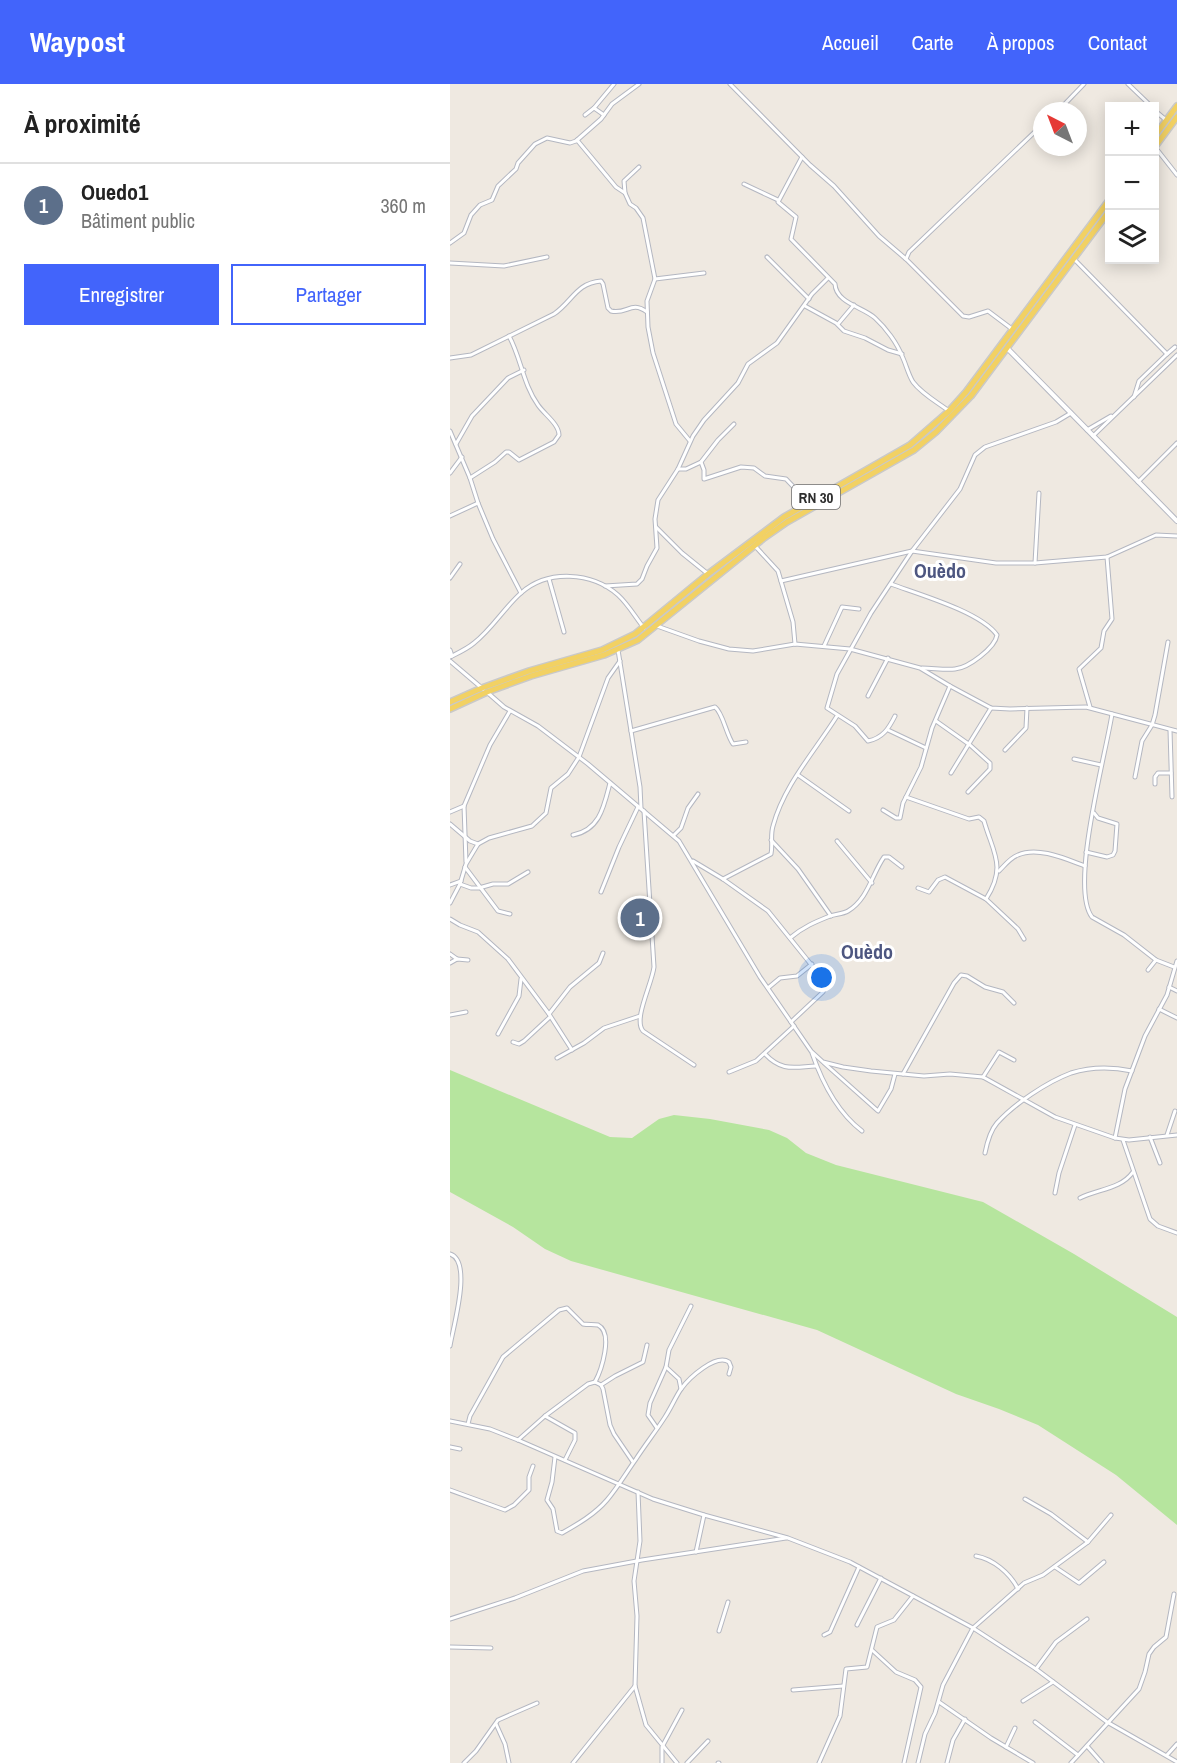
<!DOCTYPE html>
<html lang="fr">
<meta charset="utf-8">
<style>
:root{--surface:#fff;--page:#f6f6f6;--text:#222;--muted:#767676;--line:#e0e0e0;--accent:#4264fb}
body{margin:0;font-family:"Archivo Narrow",sans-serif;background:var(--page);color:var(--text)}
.controls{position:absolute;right:18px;top:18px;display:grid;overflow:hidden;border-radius:0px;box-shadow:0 3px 15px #0003}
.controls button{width:54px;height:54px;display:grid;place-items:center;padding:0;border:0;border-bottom:2px solid var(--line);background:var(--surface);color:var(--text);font:30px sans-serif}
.compass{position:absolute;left:583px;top:18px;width:54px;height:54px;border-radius:50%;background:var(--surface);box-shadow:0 3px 15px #0003;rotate:318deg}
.you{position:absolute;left:372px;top:894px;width:21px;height:21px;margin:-15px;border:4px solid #fff;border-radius:50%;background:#1a73e8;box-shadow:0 0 0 9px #1a73e833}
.badge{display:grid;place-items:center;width:39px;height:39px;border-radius:50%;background:var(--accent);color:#fff;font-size:20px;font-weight:700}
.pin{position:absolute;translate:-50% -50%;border:3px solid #fff;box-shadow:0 2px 6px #0006}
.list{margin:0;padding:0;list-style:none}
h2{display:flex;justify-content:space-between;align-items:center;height:78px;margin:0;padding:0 24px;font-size:26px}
h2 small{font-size:20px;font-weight:400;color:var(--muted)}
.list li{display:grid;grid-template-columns:39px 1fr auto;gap:18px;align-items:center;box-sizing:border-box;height:84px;padding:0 24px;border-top:2px solid var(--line)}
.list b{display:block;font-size:22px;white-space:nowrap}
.list p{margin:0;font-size:20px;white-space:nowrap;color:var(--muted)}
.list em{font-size:20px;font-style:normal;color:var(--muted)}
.actions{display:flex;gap:12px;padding:18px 24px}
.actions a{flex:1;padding:14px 0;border:2px solid var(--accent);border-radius:0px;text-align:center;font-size:21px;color:var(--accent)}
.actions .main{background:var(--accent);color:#fff}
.icon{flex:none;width:33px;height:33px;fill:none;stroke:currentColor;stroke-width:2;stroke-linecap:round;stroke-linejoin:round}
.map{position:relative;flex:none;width:727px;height:1679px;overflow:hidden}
header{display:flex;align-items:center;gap:36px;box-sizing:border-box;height:84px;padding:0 30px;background:var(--accent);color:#fff}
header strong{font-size:28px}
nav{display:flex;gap:33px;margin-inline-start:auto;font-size:21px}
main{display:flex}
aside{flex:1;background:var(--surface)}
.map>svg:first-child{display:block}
</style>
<header>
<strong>Waypost</strong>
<nav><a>Accueil</a><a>Carte</a><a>À propos</a><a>Contact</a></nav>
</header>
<main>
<aside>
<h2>À proximité<small></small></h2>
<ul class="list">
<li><span class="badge" style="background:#5c6f8a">1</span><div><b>Ouedo1</b><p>Bâtiment public</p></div><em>360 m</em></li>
</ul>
<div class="actions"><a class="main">Enregistrer</a><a>Partager</a></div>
</aside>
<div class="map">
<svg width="727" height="1679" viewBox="0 0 727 1679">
<rect width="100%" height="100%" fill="#efe9e1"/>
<polygon fill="#b6e59e" points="0,986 160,1053 182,1054 209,1035 224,1031 260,1035 319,1046 337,1054 356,1069 386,1081 533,1118 624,1170 727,1233 727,1441 666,1391 588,1341 549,1325 506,1310 367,1246 121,1177 95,1165 63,1143 0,1108"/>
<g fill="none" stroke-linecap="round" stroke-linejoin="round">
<defs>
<g id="minor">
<polyline points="280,0 360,81 384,102 429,152 456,175 513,232 519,233 538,227 562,245"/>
<polyline points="678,0 701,22"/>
<polyline points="144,24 164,0"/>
<polyline points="704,26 716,36"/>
<polyline points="608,27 634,0"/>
<polyline points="135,31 144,24 154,31"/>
<polyline points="127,56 166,103 175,109 180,120 186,124 193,134 205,195 197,217 198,243 203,269 226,340 240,357"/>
<polyline points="705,63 727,91"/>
<path d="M352 73 328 118 346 133 341 155 385 200C386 219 413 223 425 234 436 244 447 259 452 272 456 280 458 290 463 298 472 310 487 318 499 327"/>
<polyline points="294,100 328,116"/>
<polyline points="175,109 174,97 189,83"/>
<polyline points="0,159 14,149 21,131 30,121 42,116 48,102 66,85 68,79 85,60 97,54 120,59 126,57 151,35 162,20 189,0"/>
<polyline points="317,173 359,215"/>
<polyline points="456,175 459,168 592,41"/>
<polyline points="624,175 717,270 725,263"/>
<polyline points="0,179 54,182 97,173"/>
<polyline points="205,195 254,189"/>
<polyline points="355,222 386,239 394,247 415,254 438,266 452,270"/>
<polyline points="388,240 404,221"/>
<path d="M0 274 21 271 104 230C122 218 126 199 151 197L153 200 158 224 161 227C177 231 181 216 197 228"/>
<polyline points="684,313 689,297 717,270"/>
<polyline points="637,346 661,332"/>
<polyline points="0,347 20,394 28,419 43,455 71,509"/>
<polyline points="643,352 727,271"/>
<polyline points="6,360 22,332 58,294 74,286"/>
<polyline points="251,378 254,386 254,395 291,383 304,384 315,392 336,395 358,418"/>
<polyline points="228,385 236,385 251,378 268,356 284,340"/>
<polyline points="0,389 12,373"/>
<path d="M20 394 45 378 56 368H59L69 376 104 358 109 351C109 340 94 330 88 321 73 300 71 274 59 252"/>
<polyline points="688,398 727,359"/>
<polyline points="0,432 28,419"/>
<polyline points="206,443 232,469 258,490"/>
<polyline points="305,462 328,487 343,538 345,560"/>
<polyline points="585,479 589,409"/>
<polyline points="0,494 10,480"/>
<polyline points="99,495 114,548"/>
<polyline points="331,497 462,467 546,479 585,479 657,473 706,451 727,452"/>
<path d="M441 500C468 510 531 528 547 551 545 564 518 584 505 585 494 586 483 584 472 584"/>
<polyline points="155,502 187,500 192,495 197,482 207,464 205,435 208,416 228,385 243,352 254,336 288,299 298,280 327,259 362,210 378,194"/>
<polyline points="207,542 249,557 279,565 303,567 345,560 400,565 470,584 500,602 541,624 560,625 636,623 727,647"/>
<polyline points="374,562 392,523 409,525"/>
<polyline points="0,566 2,572"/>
<polyline points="168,566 190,703 191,724"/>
<path d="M0 573C8 569 17 565 24 559 42 545 54 524 71 509 98 485 142 488 168 511 178 520 186 534 194 544"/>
<polyline points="0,577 33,605"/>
<polyline points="38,609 54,623 88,642 138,680 229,757 310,893 361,967 373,978 393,983 421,987 474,992 500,990 533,993 605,1033 665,1054 679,1056 727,1051"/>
<polyline points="418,612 438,574"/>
<polyline points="640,623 629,585 651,564 654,547 662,535 657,473"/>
<path d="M662 630C656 670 619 803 642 833L674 851 706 876 724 883"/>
<path d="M445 632C439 644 433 654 418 657L405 642 377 624 387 590 421 529 462 467 510 405 525 371 535 363 606 338 621 329"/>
<polyline points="486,637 520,661 540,679 540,685 518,708"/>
<polyline points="438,646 476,664"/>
<polyline points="720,646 722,713"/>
<path d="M181 647 265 623C273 629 276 650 283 660L296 658"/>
<polyline points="555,666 576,644 577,624"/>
<polyline points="624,675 651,681"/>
<polyline points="501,689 541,624"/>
<polyline points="348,691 399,727"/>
<polyline points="685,693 692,657 702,641 705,631 718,558"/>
<polyline points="705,700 705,693 708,689 721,689"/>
<path d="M456 713 519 735 529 733 534 737C543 769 557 782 536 815"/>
<polyline points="433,726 446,734 450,734 453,719 471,683 482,644 500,602"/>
<path d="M194 727 204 883C202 900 183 935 193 947L244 981"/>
<polyline points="0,728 14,722"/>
<polyline points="0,740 20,757 28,760"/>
<path d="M123 751C150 746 154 722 160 699"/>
<polyline points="224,751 231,744 238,724 248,710"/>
<polyline points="321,756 348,785 381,832"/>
<polyline points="387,757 422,799"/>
<polyline points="636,768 657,773 663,771 665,767 667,740 648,734 644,729"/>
<polyline points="243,777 273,795 318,827 376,899 373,908 341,938"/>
<polyline points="16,778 14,722 40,661 60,627"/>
<polyline points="15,783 48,827 60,830"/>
<path d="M549 787C555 781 560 774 568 771 588 762 616 775 635 782"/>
<path d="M273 795 321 770C323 761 320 752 323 742 334 701 365 667 387 632"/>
<polyline points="10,800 21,804 29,804 43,800 58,800 78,788"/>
<polyline points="0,801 11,797"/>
<polyline points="468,804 479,808 488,796 495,793 536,815 568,845 574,855"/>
<polyline points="151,808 169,763 188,723"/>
<polyline points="0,819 10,800 16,780 28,760 39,754 82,742 96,729 101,704 118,690 129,673 158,594 170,577"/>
<polyline points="0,835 10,841 28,848 58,875 99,930 122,966"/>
<path d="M340 854C353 843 365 838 380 832 386 830 393 830 398 827 418 815 422 790 434 773H439L452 783"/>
<polyline points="0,870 7,875"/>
<polyline points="0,879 7,875 18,876"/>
<polyline points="698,886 706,876"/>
<polyline points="719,903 727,907"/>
<polyline points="318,904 330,894 347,892 362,880"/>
<polyline points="709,925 727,934"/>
<polyline points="99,930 120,903 149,879 153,869"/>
<polyline points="0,931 16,928"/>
<polyline points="48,950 69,912 71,895"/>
<polyline points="63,958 69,960 74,957 100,933"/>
<path d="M362 969C372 998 387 1028 412 1047"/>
<path d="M315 970C332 988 344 983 366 982"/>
<polyline points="107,974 134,959 154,944 190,932"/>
<polyline points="374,979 428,1027 441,1005 445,990"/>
<polyline points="279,988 306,977 344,942"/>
<polyline points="453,990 504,899 511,891 517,892 535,903 553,908 564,919"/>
<polyline points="533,993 549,968 564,976"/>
<polyline points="717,1051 725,1027"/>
<polyline points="700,1053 710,1079"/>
<polyline points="665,1054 675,1005 695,952 717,911 727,877"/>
<polyline points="673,1056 700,1135 708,1142 727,1149"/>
<path d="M535 1069C537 1059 540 1047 547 1039 564 1020 597 998 621 989 640 983 663 983 682 987"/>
<polyline points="605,1109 609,1089 625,1041"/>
<path d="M630 1114C648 1105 671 1105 683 1088"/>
<path d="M0 1170C23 1177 3 1243 0 1262"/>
<polyline points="216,1283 229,1295 231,1305"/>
<polyline points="151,1301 165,1292 193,1278 197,1261"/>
<polyline points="95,1332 125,1349 125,1356 115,1376"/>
<polyline points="0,1337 40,1345 68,1356 203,1415 254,1431 338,1454 400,1478 523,1544 586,1585 657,1638 727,1678"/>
<path d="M18 1340 20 1332 53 1273 109 1226 117 1224 133 1240C138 1241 144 1240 148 1241 164 1249 151 1287 145 1298"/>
<polyline points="207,1344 198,1331 200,1319 216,1283 219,1266 241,1222"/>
<polyline points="68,1356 95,1332 138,1300 145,1298 151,1301 153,1305 160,1341 164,1350 183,1378"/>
<polyline points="0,1363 10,1365"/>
<path d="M105 1373 102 1398 97 1416 103 1425 107 1447 112 1449C128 1440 145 1430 157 1416 168 1403 176 1389 186 1375 195 1361 206 1347 215 1333 221 1324 225 1314 231 1305 239 1294 266 1269 279 1278L281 1283 279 1290"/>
<polyline points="0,1406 55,1426 64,1421 79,1406 79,1393 83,1382"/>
<polyline points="188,1408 190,1457 184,1497 187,1532 185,1602 196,1641 227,1679"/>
<polyline points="575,1415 601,1430 638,1458"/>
<polyline points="246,1468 254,1431"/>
<path d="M526 1472C543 1475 560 1489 568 1505"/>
<polyline points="605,1483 629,1499 654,1478"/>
<polyline points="0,1535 65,1514 133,1487 192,1476 336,1454"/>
<polyline points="407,1541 431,1494"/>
<polyline points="269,1547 278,1518"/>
<polyline points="374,1551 380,1548 409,1483"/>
<polyline points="0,1563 41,1564"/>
<polyline points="422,1566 446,1588 465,1596 471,1603 454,1679"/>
<polyline points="586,1585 606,1558 637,1535"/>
<polyline points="343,1606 393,1602"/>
<polyline points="573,1617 603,1598"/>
<polyline points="489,1618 541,1654 583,1679"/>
<polyline points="585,1638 628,1671"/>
<polyline points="46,1640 55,1660 59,1679"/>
<polyline points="637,1662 652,1679"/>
<polyline points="556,1663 565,1644"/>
<polyline points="717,1671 727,1660"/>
<polyline points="14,1679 26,1667 48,1636 87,1619"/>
<polyline points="123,1679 185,1602"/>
<polyline points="212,1679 212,1663 232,1626"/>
<polyline points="237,1679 258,1657"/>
<polyline points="268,1679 269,1679"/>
<polyline points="369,1679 390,1632 396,1585 417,1583 427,1543 444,1536 463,1512"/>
<polyline points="468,1679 475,1650 485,1629 493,1601 523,1544 574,1499 593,1491 638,1458 661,1431"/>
<polyline points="497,1679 503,1656 515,1635"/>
<polyline points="621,1679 689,1605 695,1588 699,1570 704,1563 716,1553 724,1510"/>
</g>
<polyline id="tertiary" points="557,264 727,437"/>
<g id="primary">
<polyline points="704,53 727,22"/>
<polyline points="704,64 727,33"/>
<polyline points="0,618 32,604 79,587 152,566 185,550 258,490 334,433 460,361 499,327 516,308 660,115"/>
<polyline points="0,625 37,608 81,592 154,571 188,556 314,454 337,438 464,366 486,348 521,312 660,126"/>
</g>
</defs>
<use href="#minor" stroke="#b4b7c1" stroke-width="5"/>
<use href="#tertiary" stroke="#b4b7c1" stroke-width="6"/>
<use href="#primary" stroke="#c9c9c9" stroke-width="8"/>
<use href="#minor" stroke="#fff" stroke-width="3"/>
<use href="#tertiary" stroke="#fff" stroke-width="4"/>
<use href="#primary" stroke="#f2d163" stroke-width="5"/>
</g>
<g text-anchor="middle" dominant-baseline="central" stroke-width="6" stroke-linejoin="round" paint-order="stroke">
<rect fill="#fff" stroke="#6d6d6d" stroke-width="1.5" x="342" y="401" width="48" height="24" rx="4.5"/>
<g font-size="15" font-weight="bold" fill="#2e2e2e">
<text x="366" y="413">RN 30</text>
</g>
<g font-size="20" font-weight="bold" fill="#4d5680" stroke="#fff">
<text x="490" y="486">Ouèdo</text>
<text x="417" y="867">Ouèdo</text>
</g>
</g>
</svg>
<div class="controls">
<button>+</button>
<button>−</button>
<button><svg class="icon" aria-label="layers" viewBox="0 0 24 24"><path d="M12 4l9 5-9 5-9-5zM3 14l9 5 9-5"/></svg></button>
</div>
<svg class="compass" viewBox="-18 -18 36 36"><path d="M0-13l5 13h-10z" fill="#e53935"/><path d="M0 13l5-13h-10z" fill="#767676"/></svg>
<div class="you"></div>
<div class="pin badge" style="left:190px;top:834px;background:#5c6f8a">1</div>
</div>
</main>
